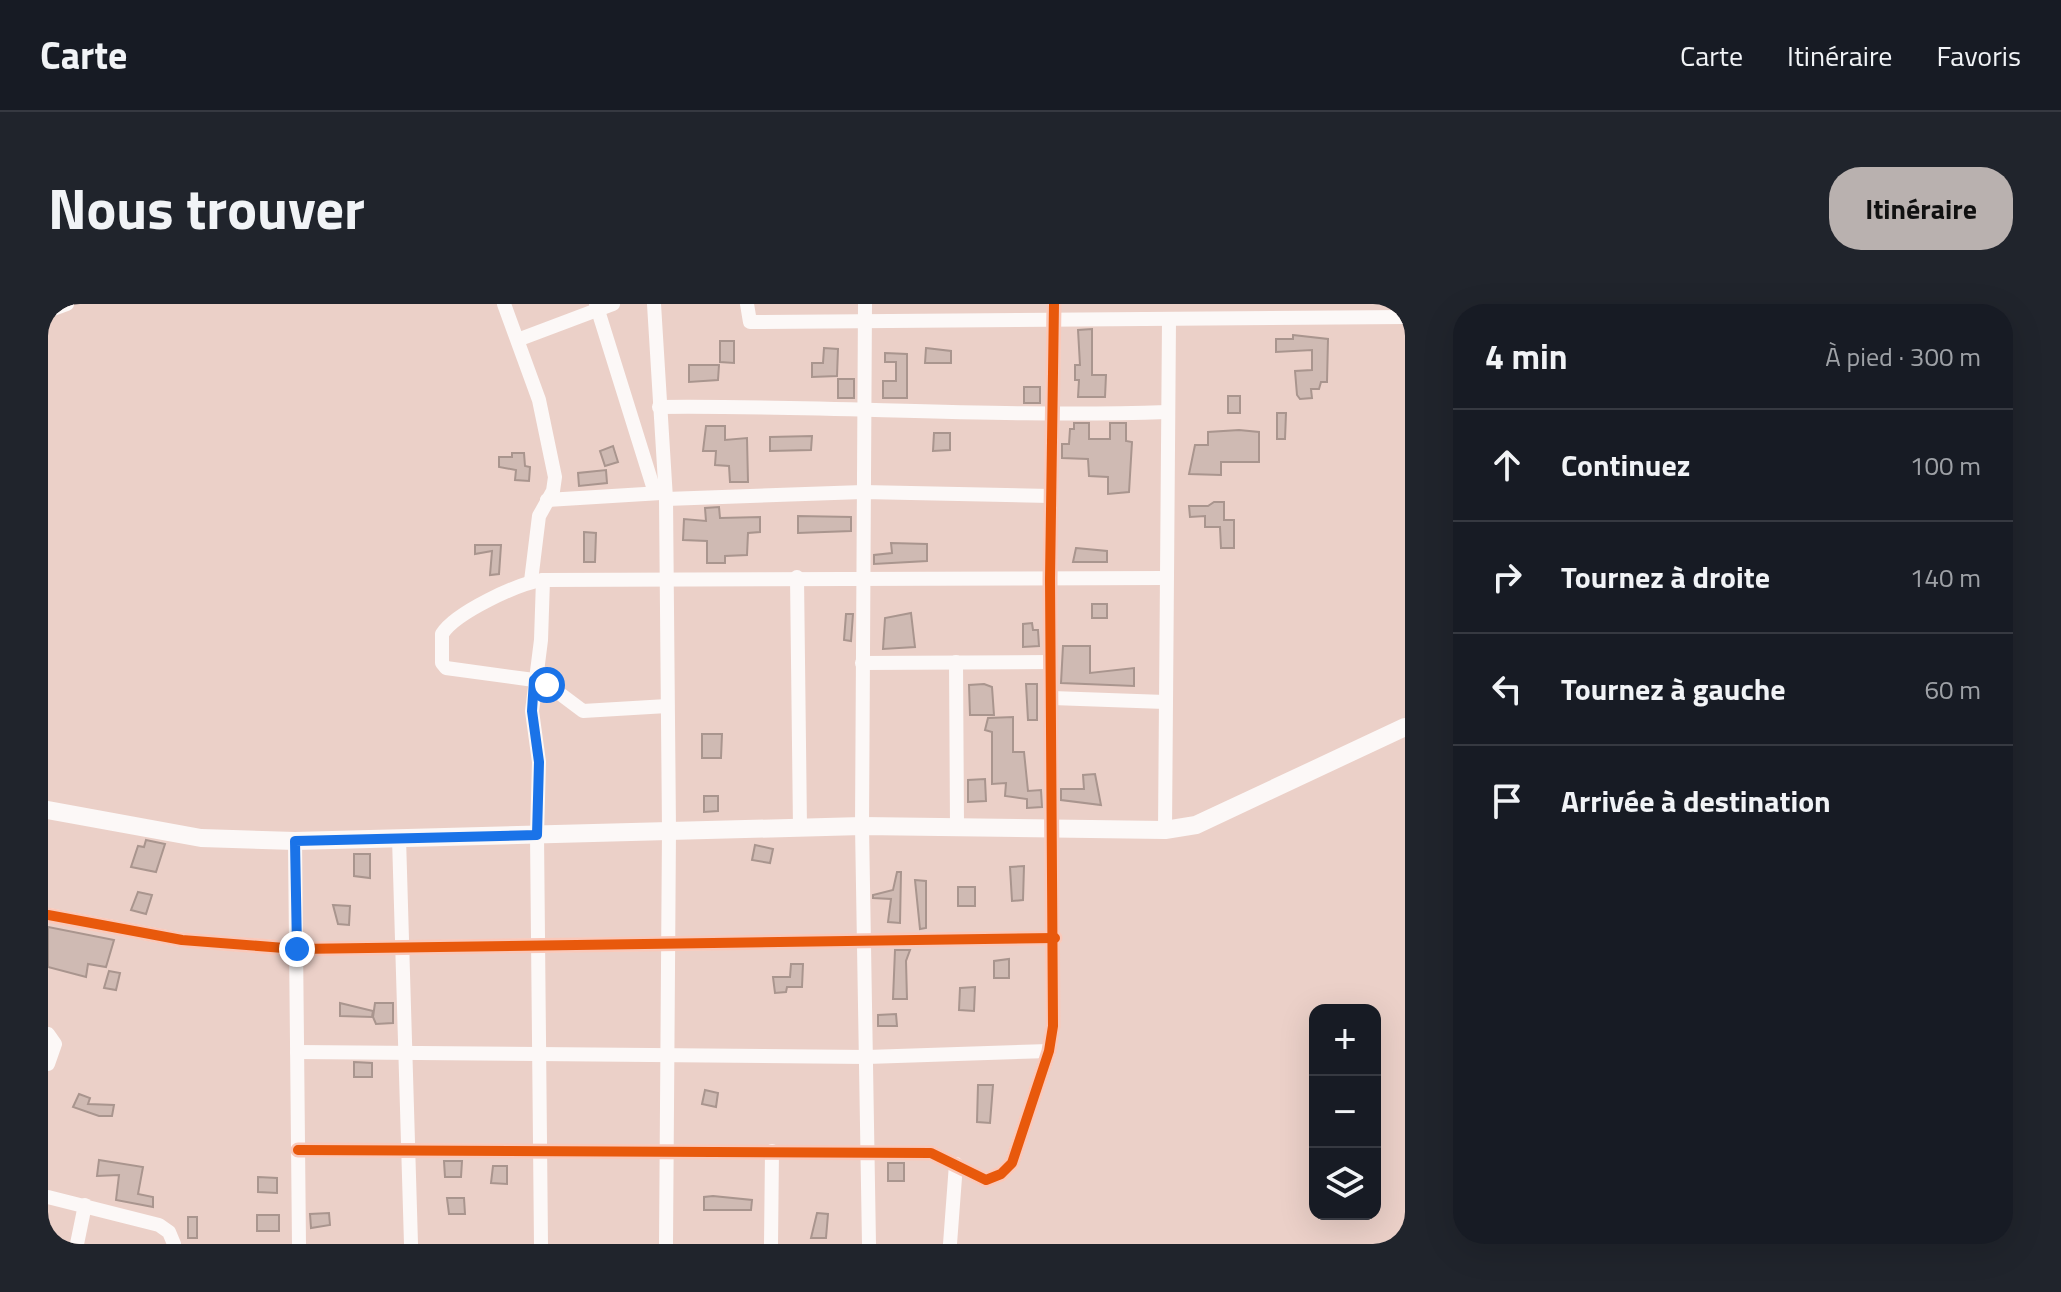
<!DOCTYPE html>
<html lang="fr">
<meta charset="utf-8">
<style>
:root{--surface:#171b24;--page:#20242c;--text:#f1f3f6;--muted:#9ea1a6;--line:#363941;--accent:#b9b1af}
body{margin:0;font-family:"Titillium Web",sans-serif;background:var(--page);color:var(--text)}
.controls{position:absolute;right:24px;bottom:24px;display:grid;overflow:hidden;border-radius:16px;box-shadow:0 8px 32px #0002}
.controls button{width:72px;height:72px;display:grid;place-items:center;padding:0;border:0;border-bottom:2px solid var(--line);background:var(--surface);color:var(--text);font:40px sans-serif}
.stop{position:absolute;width:24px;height:24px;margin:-18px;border:6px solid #1a73e8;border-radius:50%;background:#fff}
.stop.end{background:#1a73e8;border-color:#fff;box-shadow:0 2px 8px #0008}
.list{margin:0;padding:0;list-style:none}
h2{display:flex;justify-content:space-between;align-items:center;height:104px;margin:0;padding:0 32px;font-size:34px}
h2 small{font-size:26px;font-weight:400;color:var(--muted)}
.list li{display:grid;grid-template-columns:52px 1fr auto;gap:24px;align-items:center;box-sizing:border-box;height:112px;padding:0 32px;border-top:2px solid var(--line)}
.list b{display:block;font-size:30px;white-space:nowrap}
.list em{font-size:26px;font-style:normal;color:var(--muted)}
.icon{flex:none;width:44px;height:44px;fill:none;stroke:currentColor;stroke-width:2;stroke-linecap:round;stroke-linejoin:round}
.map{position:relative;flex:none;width:1357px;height:940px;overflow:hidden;border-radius:32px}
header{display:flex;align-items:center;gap:48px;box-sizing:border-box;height:112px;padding:0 40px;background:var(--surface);border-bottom:2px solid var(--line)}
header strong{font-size:38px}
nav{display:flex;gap:44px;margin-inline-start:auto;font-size:28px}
.intro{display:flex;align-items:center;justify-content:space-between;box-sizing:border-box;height:192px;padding:0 48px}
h1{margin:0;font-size:56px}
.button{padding:20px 36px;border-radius:32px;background:var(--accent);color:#111;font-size:28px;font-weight:700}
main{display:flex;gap:48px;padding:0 48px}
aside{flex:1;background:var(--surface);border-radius:32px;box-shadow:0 8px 32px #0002}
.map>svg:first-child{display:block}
</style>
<header>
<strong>Carte</strong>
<nav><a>Carte</a><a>Itinéraire</a><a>Favoris</a></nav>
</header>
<div class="intro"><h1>Nous trouver</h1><a class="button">Itinéraire</a></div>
<main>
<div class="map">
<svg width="1357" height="940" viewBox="0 0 1357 940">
<rect width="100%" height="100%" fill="#ebd0c8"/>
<g fill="#cfbab3" stroke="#a9958e" stroke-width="2">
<polygon points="1044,25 1044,71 1058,71 1057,93 1030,93 1031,76 1027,76 1027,61 1032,61 1030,26"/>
<polygon points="1245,31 1280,35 1279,78 1273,78 1271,85 1263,85 1264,94 1252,95 1249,91 1247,67 1264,66 1264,46 1228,48 1228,35 1245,35"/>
<polygon points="672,37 686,37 686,59 672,58"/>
<polygon points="776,44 790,45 789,72 764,73 764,59 775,59"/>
<polygon points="878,44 903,47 903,59 877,59"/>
<polygon points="837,49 859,50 859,94 835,94 835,77 848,77 848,58 837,58"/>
<polygon points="641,61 671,61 670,76 641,78"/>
<rect x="790" y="75" width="16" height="19"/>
<rect x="976" y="83" width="16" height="16"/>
<rect x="1180" y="92" width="12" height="17"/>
<polygon points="1229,109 1238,109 1237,135 1229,135"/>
<polygon points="1026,119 1041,119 1041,135 1062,135 1062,119 1078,119 1078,137 1084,138 1081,188 1060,190 1060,173 1041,172 1040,155 1014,154 1014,140 1021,140 1022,125 1026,125"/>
<polygon points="658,122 677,122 677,136 699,134 700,178 682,178 681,162 667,161 668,147 655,147"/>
<polygon points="1191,126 1211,128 1211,158 1173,158 1173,171 1141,170 1147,141 1160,141 1160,128"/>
<polygon points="886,129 902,129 902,146 885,147"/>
<polygon points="764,132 763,146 722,147 722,133"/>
<polygon points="565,142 570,158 557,162 552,147"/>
<polygon points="464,149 476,149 477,162 482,163 481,177 467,176 468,166 451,163 451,153 464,153"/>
<polygon points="558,166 559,179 531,182 530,169"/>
<polygon points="1166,198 1176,198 1176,216 1186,216 1186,244 1173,244 1172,223 1157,223 1157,212 1142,213 1141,202 1160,202"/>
<polygon points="671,203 672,214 712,213 712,228 700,229 699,251 677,252 677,259 659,259 659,237 635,236 636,215 658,217 657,204"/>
<polygon points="750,212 803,213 803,227 750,229"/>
<polygon points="536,228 548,229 547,258 536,258"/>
<polygon points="843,239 879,240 879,257 826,260 826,251 844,249"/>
<polygon points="427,241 453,241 451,270 442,271 444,247 427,250"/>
<polygon points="1028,244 1059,247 1059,258 1025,258"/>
<rect x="1044" y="300" width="15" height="14"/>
<polygon points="863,309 867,343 835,345 837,314"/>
<polygon points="798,310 805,310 803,337 796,336"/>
<polygon points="984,319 985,326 990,326 991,342 975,343 975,320"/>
<polygon points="1015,342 1042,342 1042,369 1086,364 1086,382 1013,379"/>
<polygon points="936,380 944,383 946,411 922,411 921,381"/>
<polygon points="978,380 989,380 989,416 980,416"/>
<polygon points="965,413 965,448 976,448 980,487 993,486 994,503 979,504 979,495 957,492 958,479 944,480 944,428 937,426 940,414"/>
<polygon points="654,430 674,430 673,454 654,454"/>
<polygon points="1047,470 1053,501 1013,496 1013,485 1036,485 1035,471"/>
<polygon points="937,475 938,497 920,498 920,476"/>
<polygon points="656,492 670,492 670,507 656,508"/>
<polygon points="98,536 117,540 108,568 83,563 90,542 96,543"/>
<polygon points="707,541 725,545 722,559 704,556"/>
<polygon points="306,550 322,550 322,574 306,572"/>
<polygon points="976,562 975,596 964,597 962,563"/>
<polygon points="849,568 853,568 852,619 840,618 843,595 825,594 825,591 845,586"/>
<polygon points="867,576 878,577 878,624 872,625"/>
<rect x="910" y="583" width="17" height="19"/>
<polygon points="90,588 104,591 98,610 83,606"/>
<polygon points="285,601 302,602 301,621 290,620"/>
<polygon points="0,623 66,636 58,663 40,660 38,673 0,663"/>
<polygon points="847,646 862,646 858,657 859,695 845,695"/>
<polygon points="961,655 961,674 946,674 946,657"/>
<polygon points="743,660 755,660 754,683 739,683 738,688 727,689 725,673 742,673"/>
<polygon points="61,667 72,669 68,686 56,684"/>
<polygon points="927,683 926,707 911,706 912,684"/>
<polygon points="292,699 325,707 324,713 292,712"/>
<polygon points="327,699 345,699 345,719 328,720 325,713"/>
<polygon points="848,710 849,722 830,722 830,711"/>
<polygon points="306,758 324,759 324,773 306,773"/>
<polygon points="930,781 945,781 942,819 929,818"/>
<polygon points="657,786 670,789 668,803 654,800"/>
<polygon points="31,790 42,794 40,800 66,801 64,812 51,812 25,803"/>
<polygon points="51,856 95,863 90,890 105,893 105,903 68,896 71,871 49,872"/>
<polygon points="396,857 414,857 413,873 397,873"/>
<rect x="840" y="859" width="16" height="18"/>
<polygon points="445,862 459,862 459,880 443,879"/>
<polygon points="210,873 229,874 229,889 210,888"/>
<polygon points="665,892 704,896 703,906 656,906 656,893"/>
<polygon points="399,894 416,894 417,910 401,910"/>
<polygon points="281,909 282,921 263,924 262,910"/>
<polygon points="769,909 780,910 778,934 763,934"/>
<rect x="209" y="911" width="22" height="16"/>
<rect x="140" y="913" width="9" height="21"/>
</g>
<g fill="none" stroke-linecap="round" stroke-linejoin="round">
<g stroke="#fcf8f7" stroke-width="14">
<polyline points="456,0 491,96 507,173 505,187 491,212 483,277"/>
<polyline points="548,0 607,189"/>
<polyline points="606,0 618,195 621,526 618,940"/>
<polyline points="699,0 702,18 1357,13"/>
<polyline points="817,0 814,522 821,940"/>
<polyline points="0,7 19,0"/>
<polyline points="472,35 565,0"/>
<path d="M611 103C781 101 950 114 1119 108"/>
<polyline points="618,195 815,188 1002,192"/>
<polyline points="499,196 613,189"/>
<polyline points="749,273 752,524"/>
<polyline points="908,358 909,521"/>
<polyline points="814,359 1003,358"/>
<polyline points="1004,394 1117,398"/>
<path d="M619 402 535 407 503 383 486 376 398 364 394 359V330C407 309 470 279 495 276L1118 274"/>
<polyline points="1117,526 1121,17"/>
<polyline points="351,534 363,940"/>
<polyline points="247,537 251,940"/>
<polyline points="0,611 134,636 249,645 1007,634"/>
<polyline points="0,730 7,740 0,760"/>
<polyline points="249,748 819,753 1001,747"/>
<polyline points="250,846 883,849 938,876 953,870 964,859 1001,747 1005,722 1002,275 1006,0"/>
<polyline points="0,893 111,921 121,928 126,940"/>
<polyline points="29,940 37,901"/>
<polyline points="493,940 489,531 491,458 484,407 493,336 495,276"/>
<polyline points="723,940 724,847"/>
<polyline points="902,940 908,860"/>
</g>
<polyline stroke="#fcf8f7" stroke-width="18" points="0,506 153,534 247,537 814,522 1117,526 1148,521 1357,423"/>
<defs>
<g id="cycleway">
<polyline points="0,611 134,636 249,645 1007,634"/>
<polyline points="250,846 883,849 938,876 953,870 964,859 1001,747 1005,722 1002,275 1006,0"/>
</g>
</defs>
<use href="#cycleway" stroke="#fac8b9" stroke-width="15"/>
<use href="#cycleway" stroke="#e8590c" stroke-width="10"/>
</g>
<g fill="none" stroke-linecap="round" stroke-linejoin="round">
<polyline stroke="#1a73e8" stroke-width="10" points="249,645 247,537 489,531 491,458 484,407 486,376 499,381"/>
</g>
</svg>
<div class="controls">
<button>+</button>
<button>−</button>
<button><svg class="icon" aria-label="layers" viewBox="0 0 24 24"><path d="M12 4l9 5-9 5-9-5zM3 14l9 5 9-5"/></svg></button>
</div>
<div class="stop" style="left:499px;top:381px"></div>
<div class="stop end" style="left:249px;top:645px"></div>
</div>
<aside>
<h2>4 min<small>À pied · 300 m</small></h2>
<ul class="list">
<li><svg class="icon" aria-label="ahead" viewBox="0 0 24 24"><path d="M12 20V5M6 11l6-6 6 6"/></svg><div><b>Continuez</b></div><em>100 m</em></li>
<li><svg class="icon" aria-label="right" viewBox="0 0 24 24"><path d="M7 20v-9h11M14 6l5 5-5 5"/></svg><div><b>Tournez à droite</b></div><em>140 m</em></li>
<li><svg class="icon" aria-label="left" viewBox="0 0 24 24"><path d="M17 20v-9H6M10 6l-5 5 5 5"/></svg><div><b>Tournez à gauche</b></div><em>60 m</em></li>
<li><svg class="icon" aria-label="arrive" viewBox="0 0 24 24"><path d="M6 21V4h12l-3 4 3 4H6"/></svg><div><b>Arrivée à destination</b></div></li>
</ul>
</aside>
</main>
